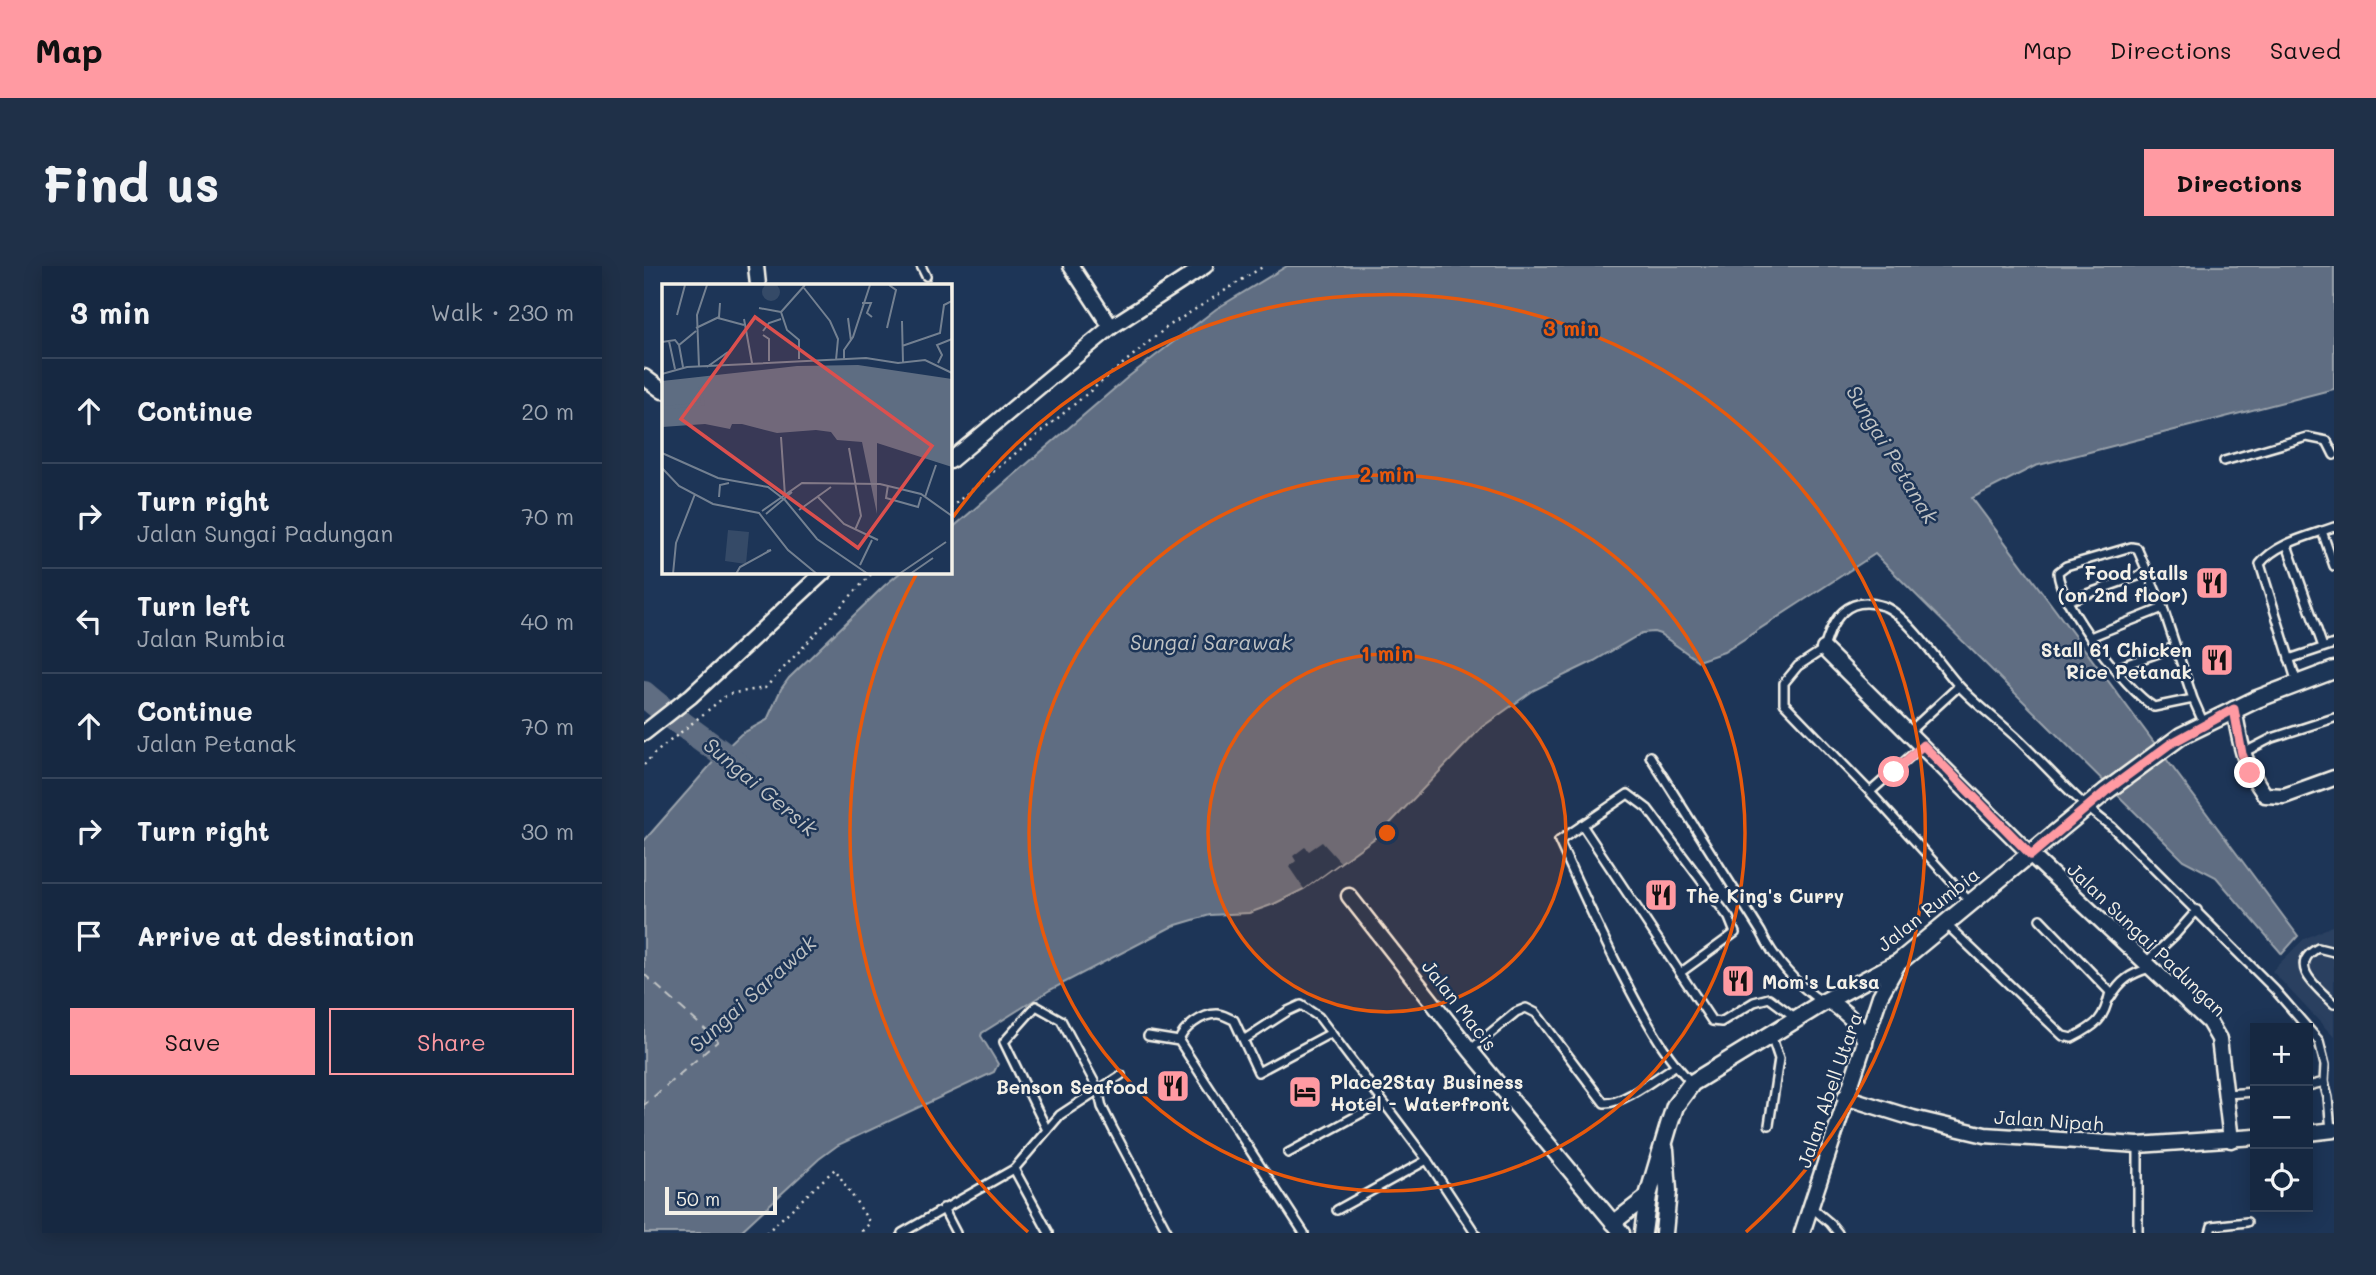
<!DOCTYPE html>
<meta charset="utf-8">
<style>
:root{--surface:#162841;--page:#1f3048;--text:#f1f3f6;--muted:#9ea6b1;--line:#35445a;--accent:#ff9aa2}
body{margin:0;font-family:Mali,sans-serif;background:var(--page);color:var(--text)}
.controls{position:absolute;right:21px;bottom:21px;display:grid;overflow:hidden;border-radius:0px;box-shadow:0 4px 18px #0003}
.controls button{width:63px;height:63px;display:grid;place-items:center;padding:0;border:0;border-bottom:2px solid var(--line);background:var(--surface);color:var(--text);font:35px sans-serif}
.scale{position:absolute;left:21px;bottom:18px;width:112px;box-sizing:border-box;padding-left:7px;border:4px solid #f4f1e8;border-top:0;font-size:19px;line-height:24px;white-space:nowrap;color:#f4f1e8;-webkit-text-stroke:5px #1d3557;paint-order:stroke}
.stop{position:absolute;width:21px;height:21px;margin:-16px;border:5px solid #ff9aa2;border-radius:50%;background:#fff}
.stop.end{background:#ff9aa2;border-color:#fff;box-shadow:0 2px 7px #0008}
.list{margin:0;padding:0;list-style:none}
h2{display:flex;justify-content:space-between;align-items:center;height:91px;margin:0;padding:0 28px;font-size:30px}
h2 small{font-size:23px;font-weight:400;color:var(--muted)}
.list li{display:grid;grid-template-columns:46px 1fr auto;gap:21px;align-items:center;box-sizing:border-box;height:105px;padding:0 28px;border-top:2px solid var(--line)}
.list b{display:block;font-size:26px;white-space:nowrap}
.list p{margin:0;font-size:23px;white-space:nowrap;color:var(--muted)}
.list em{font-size:23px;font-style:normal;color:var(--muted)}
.actions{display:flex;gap:14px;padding:21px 28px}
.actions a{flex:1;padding:16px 0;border:2px solid var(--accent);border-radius:0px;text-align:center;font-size:24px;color:var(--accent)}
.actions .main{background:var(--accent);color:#111}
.icon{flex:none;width:38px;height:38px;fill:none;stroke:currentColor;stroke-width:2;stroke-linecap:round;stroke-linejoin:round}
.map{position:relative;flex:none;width:1690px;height:967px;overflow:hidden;border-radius:0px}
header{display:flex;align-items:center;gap:42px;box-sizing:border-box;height:98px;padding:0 35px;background:var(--accent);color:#111}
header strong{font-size:33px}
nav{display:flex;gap:38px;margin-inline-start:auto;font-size:24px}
.intro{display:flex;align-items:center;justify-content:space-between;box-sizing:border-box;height:168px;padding:0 42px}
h1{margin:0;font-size:49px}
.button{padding:18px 32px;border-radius:0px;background:var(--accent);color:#111;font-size:24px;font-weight:700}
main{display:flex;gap:42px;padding:0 42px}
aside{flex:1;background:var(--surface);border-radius:0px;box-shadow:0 4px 18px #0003}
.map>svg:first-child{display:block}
</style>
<header>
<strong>Map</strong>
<nav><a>Map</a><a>Directions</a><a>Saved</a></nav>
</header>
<div class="intro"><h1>Find us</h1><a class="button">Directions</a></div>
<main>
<aside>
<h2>3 min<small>Walk · 230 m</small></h2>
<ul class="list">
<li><svg class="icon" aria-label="ahead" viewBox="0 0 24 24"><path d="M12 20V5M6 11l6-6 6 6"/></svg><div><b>Continue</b></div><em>20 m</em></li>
<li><svg class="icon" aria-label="right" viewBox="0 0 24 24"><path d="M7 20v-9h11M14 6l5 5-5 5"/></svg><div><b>Turn right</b><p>Jalan Sungai Padungan</p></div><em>70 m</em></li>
<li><svg class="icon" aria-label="left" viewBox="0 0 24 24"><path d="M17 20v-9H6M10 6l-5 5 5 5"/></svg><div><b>Turn left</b><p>Jalan Rumbia</p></div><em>40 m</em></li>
<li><svg class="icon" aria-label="ahead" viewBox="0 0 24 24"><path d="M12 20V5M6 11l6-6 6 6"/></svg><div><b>Continue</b><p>Jalan Petanak</p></div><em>70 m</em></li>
<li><svg class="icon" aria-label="right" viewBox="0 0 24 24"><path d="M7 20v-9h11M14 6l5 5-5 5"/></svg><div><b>Turn right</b></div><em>30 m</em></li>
<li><svg class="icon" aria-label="arrive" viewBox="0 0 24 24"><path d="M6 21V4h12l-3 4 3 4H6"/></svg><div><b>Arrive at destination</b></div></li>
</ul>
<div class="actions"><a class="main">Save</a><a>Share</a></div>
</aside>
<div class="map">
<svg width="1690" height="967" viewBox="0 0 1690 967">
<rect width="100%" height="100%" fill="#1d3557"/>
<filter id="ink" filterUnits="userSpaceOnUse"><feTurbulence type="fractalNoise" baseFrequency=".0143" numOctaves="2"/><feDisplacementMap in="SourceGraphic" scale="14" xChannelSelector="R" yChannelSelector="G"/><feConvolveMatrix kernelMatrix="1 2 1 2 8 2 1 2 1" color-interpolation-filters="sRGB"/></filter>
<g filter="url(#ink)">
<polygon fill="#2a4060" points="1690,659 1690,771 1628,705 1660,673"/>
<polygon fill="#5e6d82" stroke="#9aa2ab" stroke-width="2" points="643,0 1690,0 1690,123 1391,200 1328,232 1654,670 1638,688 1572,611 1539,594 1231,288 1080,386 1054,395 1016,368 1010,366 998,367 950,395 890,424 838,461 735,569 660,623 630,638 605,647 566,649 529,660 406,724 338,767 337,770 354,798 350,806 194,879 175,893 95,967 0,967 0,575 78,486 97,468 123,454 137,423 145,412 240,320 257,306 306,306 306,264 484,111 572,43"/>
<polygon fill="#1d3557" points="678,576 696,596 660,623 645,601 652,595 649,590 661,581 665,585"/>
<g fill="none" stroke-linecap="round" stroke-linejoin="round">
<path stroke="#5e6d82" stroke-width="26" d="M0 428C33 457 70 479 104 508"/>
<polyline stroke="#c0c3c4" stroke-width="2" stroke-dasharray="9 7" stroke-linecap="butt" points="0,708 74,775 0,839"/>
<defs>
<g id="service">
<polyline points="277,0 282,10"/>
<polyline points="1580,195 1663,171 1683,175 1690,189"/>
<polyline points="1678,265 1690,300"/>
<polyline points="1643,279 1679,381"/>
<polyline points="1423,335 1505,306"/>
<polyline points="1446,371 1519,342"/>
<polyline points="1645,393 1690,378"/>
<polyline points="1472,402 1531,381"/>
<path d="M1653 417 1616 298C1632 277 1666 270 1690 261"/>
<path d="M1549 433 1510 441C1483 425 1415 338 1414 306L1422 300 1487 281 1493 282 1519 342 1549 433 1560 458"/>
<polyline points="1265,466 1315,420"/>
<polyline points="1599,487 1628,472 1690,452"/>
<path d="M1006 490 1117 666C1130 693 1153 720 1179 736"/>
<polyline points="1226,526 1278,480"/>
<polyline points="938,559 1068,755 1077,756 1110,736 1125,732 1152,752"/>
<path d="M1327 637 1226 526 1140 437V417L1154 400 1180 383C1188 353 1203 328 1239 340 1263 348 1298 402 1316 421 1334 440 1356 456 1375 474 1406 504 1433 536 1468 561L1631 724 1675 775 1681 799 1680 816 1664 820"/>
<path d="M1302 658 1419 770 1428 772C1453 759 1460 754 1466 726L1396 653"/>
<path d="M1690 686 1674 682C1642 699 1674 722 1690 738"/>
<polyline points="1502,696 1531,669 1553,644"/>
<path d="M1036 707 1091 667 1085 652 1004 543 984 528 915 575C940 630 964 684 993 737 1009 766 1024 793 1048 817"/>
<path d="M1466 732C1477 714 1486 708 1506 702"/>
<polyline points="504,770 535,775 660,967"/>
<polyline points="601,773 644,745 657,739 675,751 783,894 831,967"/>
<path d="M535 775C539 762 558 748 573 748 579 748 584 752 590 754L614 806 687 767"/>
<path d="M826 784 872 746 882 742 892 747 960 837C980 838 1013 811 1031 800"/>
<polyline points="1680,816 1684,832 1687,864"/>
<polyline points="1582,828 1611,826"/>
<polyline points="1125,859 1135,793 1127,769"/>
<polyline points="403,864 360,776 392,740 417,754 454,823 458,841 469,863 524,967"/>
<polyline points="644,887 738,836"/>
<polyline points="370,903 405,967"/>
<polyline points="1167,941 1186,957 1194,967"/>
<polyline points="299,942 312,967"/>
<polyline points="693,944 783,894"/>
<polyline points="258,967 370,903 416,849 477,809"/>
<polyline points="1494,967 1494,879"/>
<polyline points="1566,967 1568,960 1603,956"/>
</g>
<g id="minor">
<polyline points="112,0 114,19"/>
<polyline points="427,0 467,61"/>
<polyline points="0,111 19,125"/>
<polyline points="306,195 467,61 561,0"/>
<polyline points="1180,383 1387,589 1565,756 1575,773 1587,874"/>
<path d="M1590 443C1597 480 1599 498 1621 529L1640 530 1690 512"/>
<polyline points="0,467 47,430 180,306"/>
<polyline points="705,630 826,784 978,967"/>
<path d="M1184 734C1200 746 1217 757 1221 778"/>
<polyline points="1201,831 1269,852 1341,869 1494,879 1611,871"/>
<polyline points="1664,867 1690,864"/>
<polyline points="969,957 1004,930"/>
<polyline points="1158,967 1236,730 1255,696"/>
</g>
<g id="tertiary">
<polyline points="999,967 1004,930 1025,859 1031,840 1048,817 1180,736 1255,696 1461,526 1537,470 1613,433 1690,404"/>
<polyline points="1020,967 1024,925 1021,883"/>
</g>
</defs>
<use href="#service" stroke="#f4f1e8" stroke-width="12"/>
<use href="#minor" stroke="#f4f1e8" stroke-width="19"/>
<use href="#tertiary" stroke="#f4f1e8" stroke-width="21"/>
<g stroke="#f4f1e8" stroke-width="2.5" stroke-dasharray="2 5" stroke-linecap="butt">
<polyline points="306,242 523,61 620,0"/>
<polyline points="0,499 10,488 84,428 121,422 229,306"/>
<polyline points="122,967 191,903 226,957 218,965 220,967"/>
</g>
<use href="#service" stroke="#1d3557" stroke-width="7"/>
<use href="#minor" stroke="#1d3557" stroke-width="14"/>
<use href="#tertiary" stroke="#1d3557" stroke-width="16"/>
</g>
</g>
<g fill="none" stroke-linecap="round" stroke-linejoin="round" filter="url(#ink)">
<polyline stroke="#ff9aa2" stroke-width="9" points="1250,506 1279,479 1387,589 1461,526 1526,478 1590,443 1598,488 1606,507"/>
</g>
<circle cx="743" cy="567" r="179" fill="#e8590c" fill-opacity=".12"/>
<g fill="none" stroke="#e8590c" stroke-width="3.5">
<circle cx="743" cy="567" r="179"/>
<circle cx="743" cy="567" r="358"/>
<path d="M384 966A537 537 0 0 1 273 307M309 251A537 537 0 1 1 1102 966"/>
</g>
<defs>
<symbol id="restaurant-square" viewBox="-11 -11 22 22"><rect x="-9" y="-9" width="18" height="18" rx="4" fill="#ff9aa2" stroke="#1d3557"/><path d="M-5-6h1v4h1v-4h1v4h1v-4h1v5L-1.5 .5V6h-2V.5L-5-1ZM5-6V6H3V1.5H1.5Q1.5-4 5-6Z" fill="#111"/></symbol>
<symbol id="hotel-square" viewBox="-11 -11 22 22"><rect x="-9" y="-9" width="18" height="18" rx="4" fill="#ff9aa2" stroke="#1d3557"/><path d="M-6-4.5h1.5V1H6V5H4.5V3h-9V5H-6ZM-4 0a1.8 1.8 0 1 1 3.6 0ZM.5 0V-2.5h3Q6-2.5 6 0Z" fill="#111"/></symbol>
</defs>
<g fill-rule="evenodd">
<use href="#restaurant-square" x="1549" y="298" width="38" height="38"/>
<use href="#restaurant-square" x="1554" y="375" width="38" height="38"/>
<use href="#restaurant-square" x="998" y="610" width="38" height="38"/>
<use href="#restaurant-square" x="1075" y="696" width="38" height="38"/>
<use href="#restaurant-square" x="510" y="801" width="38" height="38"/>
<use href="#hotel-square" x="642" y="807" width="38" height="38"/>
</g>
<g text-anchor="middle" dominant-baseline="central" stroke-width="5" stroke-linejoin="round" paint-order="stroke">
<g font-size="19" font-weight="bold" fill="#f4f1e8" stroke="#1d3557" text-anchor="end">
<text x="1544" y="306">Food stalls<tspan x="1544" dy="22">(on 2nd floor)</tspan></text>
<text x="1548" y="383">Stall 61 Chicken<tspan x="1548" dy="22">Rice Petanak</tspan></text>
<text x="1042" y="629" text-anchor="start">The King's Curry</text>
<text x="1118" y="715" text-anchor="start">Mom's Laksa</text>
<text x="686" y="815" text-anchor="start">Place2Stay Business<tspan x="686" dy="22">Hotel - Waterfront</tspan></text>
<text x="504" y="820">Benson Seafood</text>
</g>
<g font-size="19" fill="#f4f1e8" stroke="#1d3557">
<text transform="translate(1284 643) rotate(-38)">Jalan Rumbia</text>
<text transform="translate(1503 673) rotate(44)">Jalan Sungai Padungan</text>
<text transform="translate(816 739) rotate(52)">Jalan Macis</text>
<text transform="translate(1185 824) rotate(-71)">Jalan Abell Utara</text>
<text transform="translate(1405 854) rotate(4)">Jalan Nipah</text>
</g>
<g font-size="21" font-style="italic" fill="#c0c3c4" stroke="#1d3557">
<text transform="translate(1249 188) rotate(59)">Sungai Petanak</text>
<text x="567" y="375">Sungai Sarawak</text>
<text transform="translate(117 520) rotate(40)">Sungai Gersik</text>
<text transform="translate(108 727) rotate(-42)">Sungai Sarawak</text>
</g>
</g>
<g transform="translate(18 18)">
<rect width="290" height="290" fill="#1d3557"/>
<path d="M100 8a9 9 0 1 1 18 0a9 9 0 1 1-18 0ZM66 246 87 248 84 280 63 277Z" fill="#354a67"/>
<path d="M196 81 290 95V183L215 159V230L200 158 175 156 169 148 154 146 115 149 80 140H70L68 145 43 140 0 143V97L135 82Z" fill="#5e6d82"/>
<path fill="none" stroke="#5e6d82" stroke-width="3.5" d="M0 124 41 120 38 103"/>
<path fill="none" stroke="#738091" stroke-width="2" d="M142 4 168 37 176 55 174 76M200 19H209L205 29 210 33M97 24 119 28M15 31 23 1M56 34 82 41M186 34 189 57M82 35 90 79M240 37 241 79M34 44 57 33 58 19M225 44 234 6 227 1M101 47 107 39 119 35M101 51 107 55V77M7 57 13 85M0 58 13 56 17 61 34 47M17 61 21 83M240 62 278 49 282 21 290 17 289 1M137 75V56L125 46 119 28 143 1M182 76V66L191 53 208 1M276 79 280 71 275 61 290 55M37 83 35 31 45 1M45 83 66 68M0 90 25 83 204 74 236 79 263 76 290 89M119 153 123 212M187 164 199 232 193 246M0 169 56 194 106 203 123 216 155 255 206 290M0 184 17 202 51 220 97 229 126 266 155 290M226 201 224 214 256 223 259 213M155 212 182 240 216 256M57 213 58 201 67 199M263 213 274 181M137 226 169 203M100 227 140 199 218 200 259 210 290 232M104 230 130 208M198 281 210 256M11 290 14 259 33 210M74 290 78 283 109 266 105 267M237 290 284 258M248 290 271 274"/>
<path fill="#dc504e" fill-opacity="0.15" stroke="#dc504e" stroke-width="3.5" d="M93 33 270 162 196 264 19 135Z"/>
<rect width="290" height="290" fill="none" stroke="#f4f1e8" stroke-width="3.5"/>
</g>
<circle cx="743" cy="567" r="10" fill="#e8590c" stroke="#1d3557" stroke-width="3.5"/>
<g font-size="21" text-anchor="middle" font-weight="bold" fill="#e8590c" stroke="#1d3557" stroke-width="5" stroke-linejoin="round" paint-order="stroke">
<text x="927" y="70">3 min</text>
<text x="743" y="216">2 min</text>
<text x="743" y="395">1 min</text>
</g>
</svg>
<div class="controls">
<button>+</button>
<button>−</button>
<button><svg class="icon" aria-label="locate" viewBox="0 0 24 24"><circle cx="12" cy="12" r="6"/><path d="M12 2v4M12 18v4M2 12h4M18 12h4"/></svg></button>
</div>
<div class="scale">50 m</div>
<div class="stop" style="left:1250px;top:506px"></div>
<div class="stop end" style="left:1606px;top:507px"></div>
</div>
</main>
